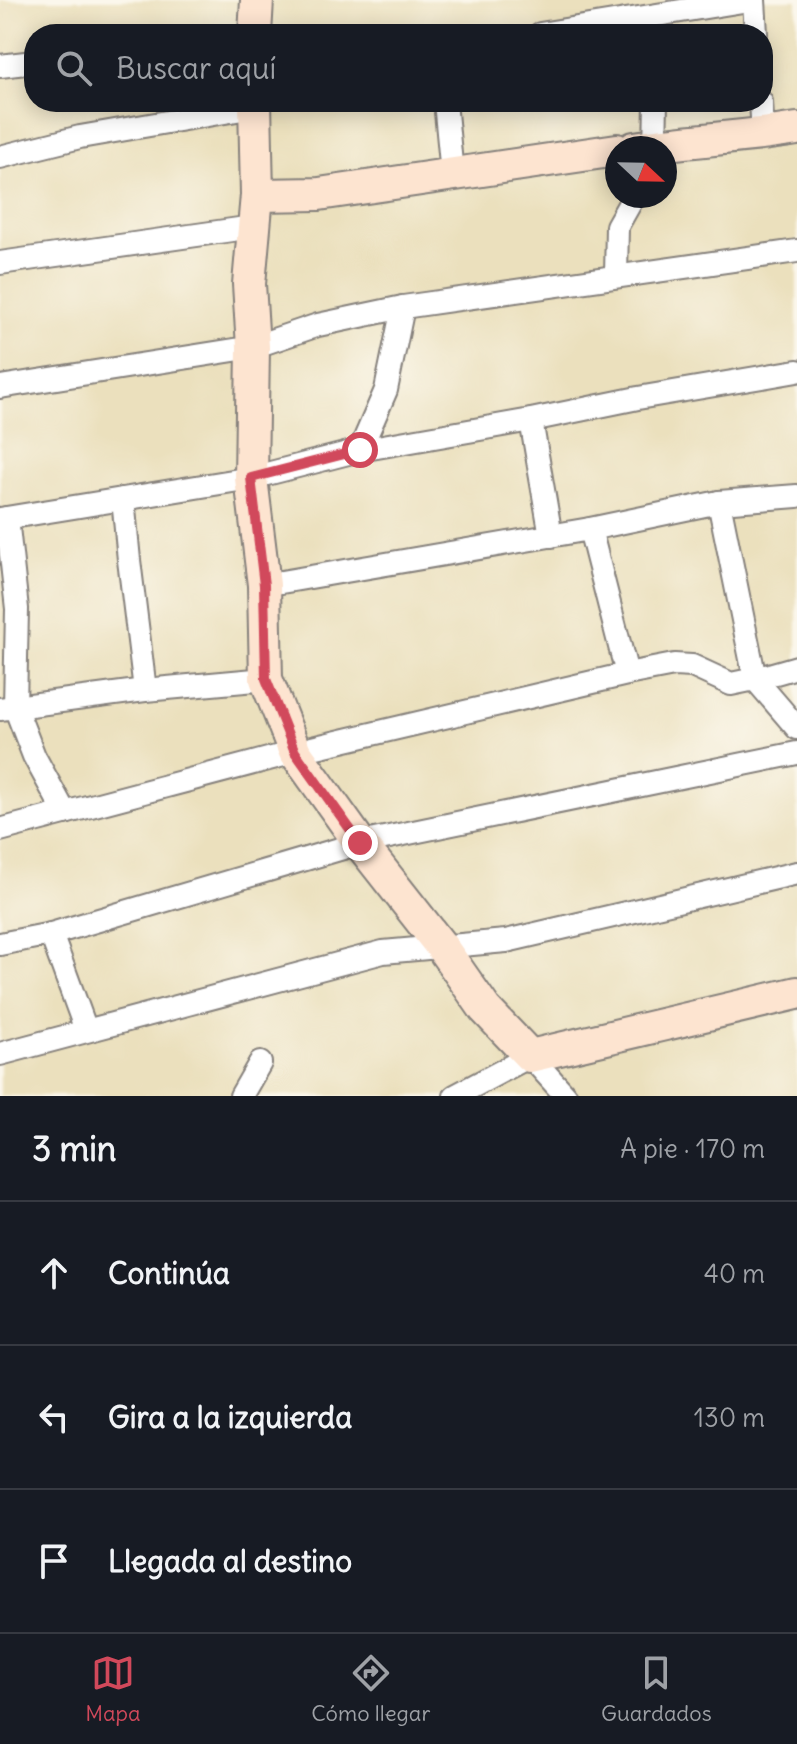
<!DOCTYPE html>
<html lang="es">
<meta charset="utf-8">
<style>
:root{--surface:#171b24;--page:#20242c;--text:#f1f3f6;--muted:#9ea1a6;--line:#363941;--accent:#d1495b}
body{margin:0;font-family:Delius,sans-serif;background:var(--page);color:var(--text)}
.compass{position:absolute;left:605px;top:136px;width:72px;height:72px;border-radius:50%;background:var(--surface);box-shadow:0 4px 20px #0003;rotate:112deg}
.stop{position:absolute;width:24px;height:24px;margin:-18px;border:6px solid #d1495b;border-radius:50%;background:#fff}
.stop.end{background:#d1495b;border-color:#fff;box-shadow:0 2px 8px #0008}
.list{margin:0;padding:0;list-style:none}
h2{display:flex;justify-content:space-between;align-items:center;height:104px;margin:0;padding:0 32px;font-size:34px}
h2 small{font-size:26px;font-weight:400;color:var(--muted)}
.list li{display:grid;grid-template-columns:52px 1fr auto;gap:24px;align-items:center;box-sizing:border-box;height:144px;padding:0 32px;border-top:2px solid var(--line)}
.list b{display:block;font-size:30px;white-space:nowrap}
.list em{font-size:26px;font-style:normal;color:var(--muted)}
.icon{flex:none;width:44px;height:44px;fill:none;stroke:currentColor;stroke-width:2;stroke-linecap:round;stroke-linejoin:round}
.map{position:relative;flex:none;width:797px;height:1096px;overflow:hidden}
.search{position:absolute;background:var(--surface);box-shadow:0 4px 20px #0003;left:24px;right:24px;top:24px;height:88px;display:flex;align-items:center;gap:20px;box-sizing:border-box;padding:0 28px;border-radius:32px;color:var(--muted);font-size:30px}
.sheet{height:536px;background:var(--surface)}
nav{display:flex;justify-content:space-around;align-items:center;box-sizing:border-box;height:112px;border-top:2px solid var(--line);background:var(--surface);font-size:22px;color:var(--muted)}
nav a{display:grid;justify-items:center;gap:4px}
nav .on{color:var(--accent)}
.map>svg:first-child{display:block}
</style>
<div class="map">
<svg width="797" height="1096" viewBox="0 0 797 1096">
<rect width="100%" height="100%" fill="#fbf7ec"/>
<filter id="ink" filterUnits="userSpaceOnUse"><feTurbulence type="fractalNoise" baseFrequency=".0125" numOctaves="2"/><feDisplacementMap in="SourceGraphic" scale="16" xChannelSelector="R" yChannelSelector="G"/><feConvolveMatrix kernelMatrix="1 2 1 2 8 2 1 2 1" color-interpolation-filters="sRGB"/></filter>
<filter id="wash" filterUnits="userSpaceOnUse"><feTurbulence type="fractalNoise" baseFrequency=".006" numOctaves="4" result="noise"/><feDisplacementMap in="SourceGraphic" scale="32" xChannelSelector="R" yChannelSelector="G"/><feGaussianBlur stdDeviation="1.8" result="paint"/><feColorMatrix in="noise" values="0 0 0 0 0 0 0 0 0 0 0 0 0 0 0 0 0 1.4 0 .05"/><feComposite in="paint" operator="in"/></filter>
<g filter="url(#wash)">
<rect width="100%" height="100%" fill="#ebe0bd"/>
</g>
<g filter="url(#ink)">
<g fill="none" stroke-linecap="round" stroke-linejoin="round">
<defs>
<g id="minor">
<polyline points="754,0 756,34"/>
<polyline points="540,34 749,0"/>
<polyline points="0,66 34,62"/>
<polyline points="445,102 452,174"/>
<polyline points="761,102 763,134"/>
<polyline points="655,148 656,102"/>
<polyline points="0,157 80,137 254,107"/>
<polyline points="0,263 253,227"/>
<polyline points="616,276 617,226 634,196"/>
<polyline points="0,387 253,347 318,325 403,307 797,251"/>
<polyline points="531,420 551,536"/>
<polyline points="360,450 386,390 403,307"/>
<polyline points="123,499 129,560 145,690"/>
<polyline points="719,502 755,679 797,667"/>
<polyline points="7,518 17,609 15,707 34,756 65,813"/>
<polyline points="0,519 251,478 360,450 531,420 638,398 797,371"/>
<polyline points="590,529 627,674"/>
<polyline points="264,585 590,529 719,502 797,496"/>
<polyline points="0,709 145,690 266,679"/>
<polyline points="0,830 295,752 627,674 674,665 692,666 731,684 755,679 797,728"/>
<polyline points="51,934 86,1030"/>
<polyline points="0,944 51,934 360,843 797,753"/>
<polyline points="0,1054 383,952 506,941 797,873"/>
<polyline points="241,1096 260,1063"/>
<polyline points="455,1096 530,1056 566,1096"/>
</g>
<g id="secondary">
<polyline points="255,34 257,0"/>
<polyline points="255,102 257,195 249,284 253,347 251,478 264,585 266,679 295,752 360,843 441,946 485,1009 530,1056 797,993"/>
<path d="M634 148C688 140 743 138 797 129"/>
<polyline points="257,195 319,194 617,150"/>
</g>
</defs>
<use href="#minor" stroke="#86817c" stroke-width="26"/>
<use href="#secondary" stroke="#86817c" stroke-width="36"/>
<use href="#minor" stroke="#fff" stroke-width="22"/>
<use href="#secondary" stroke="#fde4d0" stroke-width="32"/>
</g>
</g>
<g fill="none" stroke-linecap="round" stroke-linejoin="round" filter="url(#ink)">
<polyline stroke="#d1495b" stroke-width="10" points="360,843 295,752 266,679 264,585 251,478 360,450"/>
</g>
</svg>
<svg class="compass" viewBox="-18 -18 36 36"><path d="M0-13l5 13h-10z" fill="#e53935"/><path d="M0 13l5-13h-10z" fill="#9ea1a6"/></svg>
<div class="stop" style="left:360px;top:450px"></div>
<div class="stop end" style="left:360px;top:843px"></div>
<div class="search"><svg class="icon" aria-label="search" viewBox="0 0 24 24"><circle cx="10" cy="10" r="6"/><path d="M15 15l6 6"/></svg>Buscar aquí</div>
</div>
<section class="sheet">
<h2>3 min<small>A pie · 170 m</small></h2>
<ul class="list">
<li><svg class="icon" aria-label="ahead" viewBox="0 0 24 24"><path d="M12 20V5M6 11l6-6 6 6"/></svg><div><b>Continúa</b></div><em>40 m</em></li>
<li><svg class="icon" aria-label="left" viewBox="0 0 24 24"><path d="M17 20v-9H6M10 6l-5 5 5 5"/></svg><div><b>Gira a la izquierda</b></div><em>130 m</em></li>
<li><svg class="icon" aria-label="arrive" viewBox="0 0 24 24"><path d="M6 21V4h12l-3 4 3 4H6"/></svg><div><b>Llegada al destino</b></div></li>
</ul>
</section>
<nav>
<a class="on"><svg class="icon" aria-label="map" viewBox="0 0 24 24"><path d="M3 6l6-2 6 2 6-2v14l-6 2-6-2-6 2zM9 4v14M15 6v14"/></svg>Mapa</a>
<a><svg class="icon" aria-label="directions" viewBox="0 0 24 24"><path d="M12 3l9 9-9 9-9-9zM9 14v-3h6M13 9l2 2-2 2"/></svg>Cómo llegar</a>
<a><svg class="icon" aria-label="saved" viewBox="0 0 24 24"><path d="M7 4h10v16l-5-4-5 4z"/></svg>Guardados</a>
</nav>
